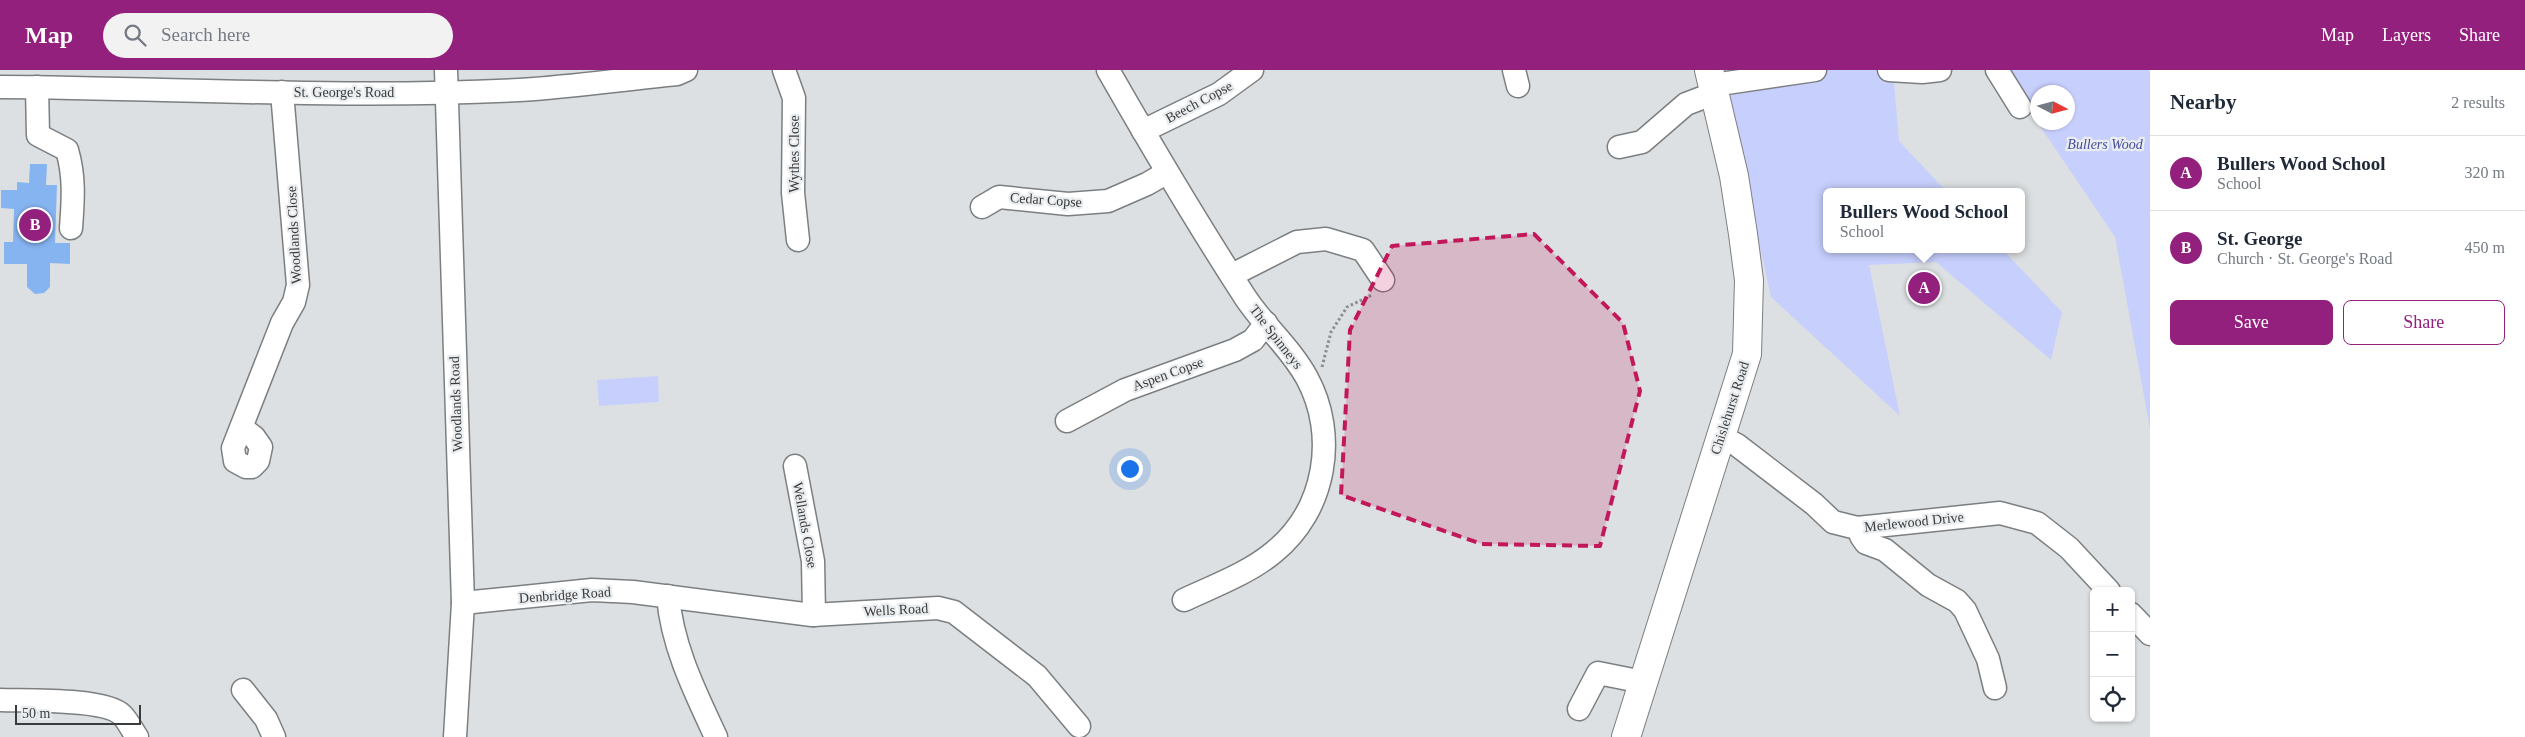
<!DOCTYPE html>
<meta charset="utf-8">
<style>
:root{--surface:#fff;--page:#f2f2f3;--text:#1f2937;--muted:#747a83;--line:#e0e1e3;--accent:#94207e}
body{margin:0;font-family:Georgia,serif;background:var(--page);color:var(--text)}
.controls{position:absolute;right:15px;bottom:15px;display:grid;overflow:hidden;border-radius:8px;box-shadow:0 1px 4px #0004}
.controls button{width:45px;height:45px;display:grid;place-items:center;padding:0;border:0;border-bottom:1px solid var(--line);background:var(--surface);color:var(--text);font:25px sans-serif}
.compass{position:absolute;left:2030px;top:15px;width:45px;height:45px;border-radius:50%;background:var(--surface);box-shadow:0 1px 4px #0004;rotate:96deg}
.scale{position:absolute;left:15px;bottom:12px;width:126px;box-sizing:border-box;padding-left:5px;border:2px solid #3a3b3c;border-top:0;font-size:14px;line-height:18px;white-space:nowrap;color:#3a3b3c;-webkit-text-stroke:4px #eaedef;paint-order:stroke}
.you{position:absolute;left:1129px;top:398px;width:18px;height:18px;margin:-12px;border:4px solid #fff;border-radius:50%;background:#1a73e8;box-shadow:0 0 0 8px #1a73e833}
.badge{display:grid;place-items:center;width:32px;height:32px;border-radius:50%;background:var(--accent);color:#fff;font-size:16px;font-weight:700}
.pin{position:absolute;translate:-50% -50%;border:2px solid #fff;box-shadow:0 1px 5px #0006}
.popup{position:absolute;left:1823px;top:118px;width:202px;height:65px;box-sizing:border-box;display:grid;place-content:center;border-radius:8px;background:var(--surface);filter:drop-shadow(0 1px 4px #0005);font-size:16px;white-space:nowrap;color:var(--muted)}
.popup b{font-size:19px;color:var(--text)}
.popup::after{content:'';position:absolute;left:50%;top:100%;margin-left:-10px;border:10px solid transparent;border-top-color:var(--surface)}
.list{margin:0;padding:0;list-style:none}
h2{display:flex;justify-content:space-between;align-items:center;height:65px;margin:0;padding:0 20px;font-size:21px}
h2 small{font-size:16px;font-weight:400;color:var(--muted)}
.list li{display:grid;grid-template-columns:32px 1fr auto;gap:15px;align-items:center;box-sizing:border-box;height:75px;padding:0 20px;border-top:1px solid var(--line)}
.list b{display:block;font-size:19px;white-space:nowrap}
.list p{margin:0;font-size:16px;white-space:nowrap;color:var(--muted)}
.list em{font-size:16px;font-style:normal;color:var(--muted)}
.actions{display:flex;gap:10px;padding:15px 20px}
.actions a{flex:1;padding:11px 0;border:1px solid var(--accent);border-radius:8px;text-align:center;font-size:18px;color:var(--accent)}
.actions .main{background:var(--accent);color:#fff}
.icon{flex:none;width:28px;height:28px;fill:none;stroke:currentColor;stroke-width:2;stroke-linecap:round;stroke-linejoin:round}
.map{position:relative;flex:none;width:2150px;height:667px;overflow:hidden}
header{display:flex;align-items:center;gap:30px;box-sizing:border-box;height:70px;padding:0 25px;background:var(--accent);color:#fff}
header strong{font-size:24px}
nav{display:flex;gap:28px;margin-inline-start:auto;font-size:18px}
.search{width:350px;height:45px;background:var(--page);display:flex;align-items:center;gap:12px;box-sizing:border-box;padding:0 18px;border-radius:28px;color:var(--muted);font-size:19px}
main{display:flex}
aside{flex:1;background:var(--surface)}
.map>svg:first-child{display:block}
</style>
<header>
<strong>Map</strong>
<div class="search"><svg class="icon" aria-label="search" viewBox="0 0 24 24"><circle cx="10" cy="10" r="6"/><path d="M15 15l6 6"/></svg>Search here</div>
<nav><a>Map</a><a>Layers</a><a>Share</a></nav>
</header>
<main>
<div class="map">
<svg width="2150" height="667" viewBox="0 0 2150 667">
<rect width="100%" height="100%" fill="#dde0e2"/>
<g fill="#c7cffd" fill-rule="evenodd">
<polygon points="1721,0 1893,0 1899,71 1947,122 1826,122 1826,179 2002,179 2062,242 2051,290 1936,192 1869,195 1900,346 1771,227"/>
<path d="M2002 0H2150V359L2115 167ZM2038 22H2068V52H2038Z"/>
<polygon points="658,306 659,332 599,336 597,310"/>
</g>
<polygon fill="#86b4f1" points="30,94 47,94 46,115 57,115 55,173 70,173 70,194 50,193 50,217 44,223 35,224 27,217 27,194 4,194 4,172 13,172 14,139 1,138 1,120 17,120 17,112 29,113"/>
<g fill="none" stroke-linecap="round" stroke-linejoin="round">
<defs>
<g id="minor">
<polyline points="446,0 463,533 455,667"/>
<polyline points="784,0 794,28 793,123 798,170"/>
<path d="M1108 0C1152 77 1197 153 1245 227 1264 256 1290 277 1307 308 1338 365 1326 440 1274 482 1249 503 1214 516 1184 530"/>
<polyline points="1514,0 1518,16"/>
<polyline points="1889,0 1922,2 1940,0"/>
<polyline points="1997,0 2020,37"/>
<polyline points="1713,15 1815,0"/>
<path d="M0 17C173 18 346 29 519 20 572 17 625 9 677 4L686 0"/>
<path d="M37 17 38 65 67 80C75 107 73 131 71 158"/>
<polyline points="1143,61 1219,24 1252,0"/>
<polyline points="1619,77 1642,72 1686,34 1715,23"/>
<polyline points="982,137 999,127 1068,134 1108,131 1147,114 1166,103"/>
<polyline points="1232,205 1297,172 1326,169 1363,180 1383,210"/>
<polyline points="1067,351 1125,320 1235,280 1253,270 1266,253"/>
<polyline points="242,358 254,367 261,377 258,391 252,397 246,397 235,391 233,378 282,253 294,232 298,215 282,22"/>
<polyline points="1720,366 1737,375 1814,434 1833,452 1857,458 2000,443 2037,453 2069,478 2109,521"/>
<polyline points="795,396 813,491 814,545"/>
<polyline points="1860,458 1861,466 1866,473 1885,480 1928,515 1957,531 1965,540 1988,589 1995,618"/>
<path d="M668 526C672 576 695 622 716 667"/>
<polyline points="463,533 592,520 633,522 812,545 938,538 954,542 1037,606 1079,656"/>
<polyline points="2131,544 2150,564"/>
<polyline points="243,620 266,649 274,667"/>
<path d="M0 630C25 631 105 628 122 645 128 651 132 660 137 667"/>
<polyline points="1579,639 1598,603 1643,612"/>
</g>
<polyline id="major" points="1626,667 1747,284 1749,210 1743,164 1734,106 1709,0"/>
</defs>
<use href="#minor" stroke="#7c7f81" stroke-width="25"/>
<use href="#major" stroke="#7c7f81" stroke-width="30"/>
<polyline stroke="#8b8d8f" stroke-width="3" stroke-dasharray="2.5 2.5" stroke-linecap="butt" points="1322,297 1331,262 1347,237 1372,225"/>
<use href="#minor" stroke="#fff" stroke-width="22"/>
<use href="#major" stroke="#fff" stroke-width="28"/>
</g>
<path fill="#c2185b" fill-opacity="0.2" stroke="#c2185b" stroke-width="4" stroke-dasharray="10 6" stroke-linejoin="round" d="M1534 164 1623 253 1640 321 1600 476 1482 474 1341 425 1350 260 1392 176Z"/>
<g text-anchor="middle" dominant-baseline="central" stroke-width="4.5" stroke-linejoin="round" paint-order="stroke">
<g font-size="14" fill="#3a3b3c" stroke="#eaedef">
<text x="344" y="22">St. George's Road</text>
<text transform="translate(1199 32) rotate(-28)">Beech Copse</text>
<text transform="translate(794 84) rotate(-90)">Wythes Close</text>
<text transform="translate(1046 130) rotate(4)">Cedar Copse</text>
<text transform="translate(294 165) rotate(-93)">Woodlands Close</text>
<text transform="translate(1276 267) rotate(52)">The Spinneys</text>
<text transform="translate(1168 304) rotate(-20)">Aspen Copse</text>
<text transform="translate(456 334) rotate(-92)">Woodlands Road</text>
<text transform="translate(1730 338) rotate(-72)">Chislehurst Road</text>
<text transform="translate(1914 452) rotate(-6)">Merlewood Drive</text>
<text transform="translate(805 455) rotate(80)">Wellands Close</text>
<text transform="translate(565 525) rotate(-4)">Denbridge Road</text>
<text transform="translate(896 540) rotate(-3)">Wells Road</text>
</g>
<g font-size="14" font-style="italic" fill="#454b9d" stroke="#eaedef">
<text x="2105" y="74">Bullers Wood</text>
</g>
</g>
</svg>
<div class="controls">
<button>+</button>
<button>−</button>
<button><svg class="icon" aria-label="locate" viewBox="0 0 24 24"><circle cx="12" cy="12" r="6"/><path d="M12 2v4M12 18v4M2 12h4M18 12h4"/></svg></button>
</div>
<svg class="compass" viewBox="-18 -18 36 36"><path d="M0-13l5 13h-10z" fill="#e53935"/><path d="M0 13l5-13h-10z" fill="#747a83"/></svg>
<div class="scale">50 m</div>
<div class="you"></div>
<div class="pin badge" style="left:1924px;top:218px">A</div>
<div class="popup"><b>Bullers Wood School</b>School</div>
<div class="pin badge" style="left:35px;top:155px">B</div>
</div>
<aside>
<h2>Nearby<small>2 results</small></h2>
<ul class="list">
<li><span class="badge">A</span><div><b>Bullers Wood School</b><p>School</p></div><em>320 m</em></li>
<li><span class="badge">B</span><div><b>St. George</b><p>Church · St. George's Road</p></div><em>450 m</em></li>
</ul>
<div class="actions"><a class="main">Save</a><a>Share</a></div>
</aside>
</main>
